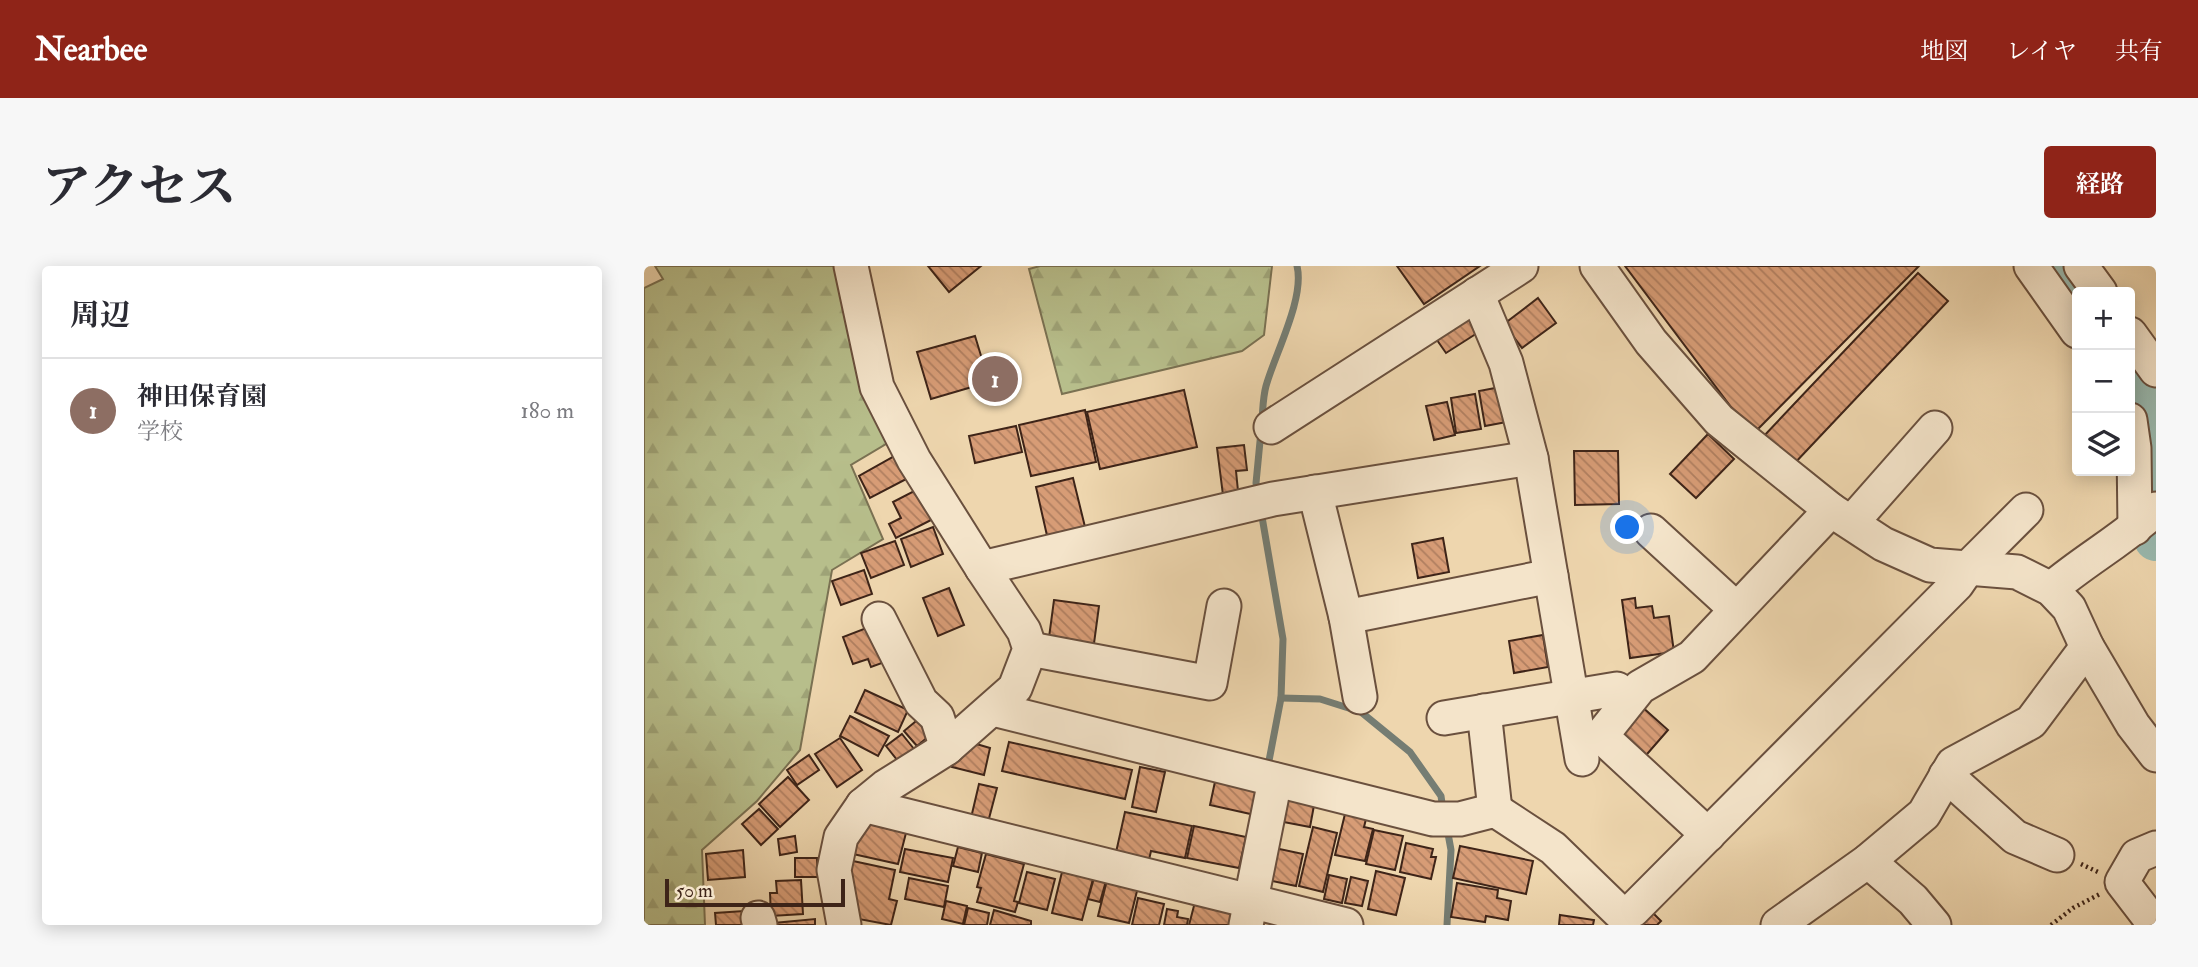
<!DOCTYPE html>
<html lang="ja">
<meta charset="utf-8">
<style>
:root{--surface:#fff;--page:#f7f7f7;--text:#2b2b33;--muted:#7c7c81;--line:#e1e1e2;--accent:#8f2418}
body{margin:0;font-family:"IM FELL Double Pica","Noto Serif JP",serif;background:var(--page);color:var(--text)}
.controls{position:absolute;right:21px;top:21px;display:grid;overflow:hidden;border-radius:7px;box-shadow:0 4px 18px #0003}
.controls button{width:63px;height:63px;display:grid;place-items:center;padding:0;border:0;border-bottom:2px solid var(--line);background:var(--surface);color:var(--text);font:35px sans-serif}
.scale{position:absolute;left:21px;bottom:18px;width:180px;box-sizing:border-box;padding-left:7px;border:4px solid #3e2418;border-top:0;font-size:19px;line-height:24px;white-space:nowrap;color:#3e2418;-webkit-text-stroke:5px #f4e4ca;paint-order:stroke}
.you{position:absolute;left:984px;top:262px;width:24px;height:24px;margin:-18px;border:5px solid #fff;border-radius:50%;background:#1a73e8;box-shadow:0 0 0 10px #1a73e833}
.badge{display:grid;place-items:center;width:46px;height:46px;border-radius:50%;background:var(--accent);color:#fff;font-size:23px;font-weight:700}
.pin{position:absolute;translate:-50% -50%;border:4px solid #fff;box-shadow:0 2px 7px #0006}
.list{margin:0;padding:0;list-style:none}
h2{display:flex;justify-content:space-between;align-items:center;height:91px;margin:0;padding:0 28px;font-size:30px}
h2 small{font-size:23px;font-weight:400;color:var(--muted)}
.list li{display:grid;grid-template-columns:46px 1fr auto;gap:21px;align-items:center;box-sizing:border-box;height:105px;padding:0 28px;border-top:2px solid var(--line)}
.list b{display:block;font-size:26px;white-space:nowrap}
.list p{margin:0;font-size:23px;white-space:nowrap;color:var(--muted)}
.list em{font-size:23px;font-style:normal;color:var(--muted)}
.icon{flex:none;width:38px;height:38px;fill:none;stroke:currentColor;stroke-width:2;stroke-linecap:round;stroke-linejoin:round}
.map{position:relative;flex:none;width:1512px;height:659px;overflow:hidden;border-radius:7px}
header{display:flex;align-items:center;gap:42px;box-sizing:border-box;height:98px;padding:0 35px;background:var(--accent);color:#fff}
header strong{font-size:33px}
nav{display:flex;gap:38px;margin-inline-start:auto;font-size:24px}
.intro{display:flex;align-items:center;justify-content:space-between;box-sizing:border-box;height:168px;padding:0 42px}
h1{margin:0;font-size:49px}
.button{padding:18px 32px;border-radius:7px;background:var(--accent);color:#fff;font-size:24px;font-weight:700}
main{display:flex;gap:42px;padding:0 42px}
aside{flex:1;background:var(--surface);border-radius:7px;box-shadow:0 4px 18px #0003}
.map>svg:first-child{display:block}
</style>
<header>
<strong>Nearbee</strong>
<nav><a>地図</a><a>レイヤ</a><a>共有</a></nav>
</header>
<div class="intro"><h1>アクセス</h1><a class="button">経路</a></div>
<main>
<aside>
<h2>周辺<small></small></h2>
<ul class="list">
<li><span class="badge" style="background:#8d6e63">1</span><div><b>神田保育園</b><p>学校</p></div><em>180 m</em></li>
</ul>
</aside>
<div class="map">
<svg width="1512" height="659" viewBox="0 0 1512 659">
<defs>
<pattern id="forest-firs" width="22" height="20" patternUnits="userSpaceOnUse" patternTransform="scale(1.75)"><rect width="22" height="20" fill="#b7be8b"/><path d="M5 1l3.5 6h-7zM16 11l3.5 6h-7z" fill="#9ea377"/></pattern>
<pattern id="building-back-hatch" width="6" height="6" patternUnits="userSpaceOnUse" patternTransform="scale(1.75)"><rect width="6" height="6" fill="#d79c76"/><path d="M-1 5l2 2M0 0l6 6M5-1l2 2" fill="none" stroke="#b07f60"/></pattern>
</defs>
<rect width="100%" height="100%" fill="#eed6ae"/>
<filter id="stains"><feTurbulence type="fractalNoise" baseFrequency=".00286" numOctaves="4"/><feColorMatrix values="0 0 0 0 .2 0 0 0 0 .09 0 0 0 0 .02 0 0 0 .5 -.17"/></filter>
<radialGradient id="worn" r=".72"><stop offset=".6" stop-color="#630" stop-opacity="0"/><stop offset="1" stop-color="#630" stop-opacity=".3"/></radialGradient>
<g fill="url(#forest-firs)" stroke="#7a7152" stroke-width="2">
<polygon points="11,0 191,0 247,175 207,199 239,273 188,304 156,484 113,535 58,584 61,659 0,659 0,22 19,13"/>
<polygon points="396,0 628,0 620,69 598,85 418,128 385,3"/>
</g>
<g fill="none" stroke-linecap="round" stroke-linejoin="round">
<g stroke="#757d73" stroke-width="7">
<path d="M618 153C619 142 619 131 622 120 631 88 661 32 653 0"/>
<polyline points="614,229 612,217 617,165"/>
<polyline points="617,245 639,373 637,432 624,500"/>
<polyline points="637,432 676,433 717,446 766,486 797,530 799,544"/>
<polyline points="803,562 807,584 803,659"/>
</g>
<g stroke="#99b9af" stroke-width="44">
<polyline points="1417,0 1436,26"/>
<polyline points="1486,101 1510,162 1503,219 1512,273"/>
</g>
</g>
<g fill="url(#building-back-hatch)" stroke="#3e2418" stroke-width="2">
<polygon points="284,0 337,0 305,26"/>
<polygon points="753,0 836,0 780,38"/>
<polygon points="981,0 1275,0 1112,165 1087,141"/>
<polygon points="1274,7 1304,35 1148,200 1118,172"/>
<polygon points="894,32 912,57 878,82 860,58"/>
<polygon points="822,40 838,64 802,87 786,64"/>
<polygon points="331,70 345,116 287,133 273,86"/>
<polygon points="862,120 868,155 841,160 835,125"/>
<polygon points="540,124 553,181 456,203 443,146"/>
<polygon points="831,128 837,163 812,167 807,132"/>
<polygon points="803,136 811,169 790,174 782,140"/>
<polygon points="441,144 452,196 387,210 375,159"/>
<polygon points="372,160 378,186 331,197 325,170"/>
<polygon points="1064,168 1090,193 1052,232 1026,208"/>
<polygon points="600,179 603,204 592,205 595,235 580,237 573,182"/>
<polygon points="930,185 974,185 975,238 931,239"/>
<polygon points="256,187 268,210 226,232 215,210"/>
<polygon points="429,212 442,265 404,274 392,221"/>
<polygon points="274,223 289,253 252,272 245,258 257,252 249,236"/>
<polygon points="289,261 299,288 267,301 257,273"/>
<polygon points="799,272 805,306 774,312 768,278"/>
<polygon points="251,275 260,299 227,312 217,287"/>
<polygon points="220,304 228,328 197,339 188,315"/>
<polygon points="305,322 320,359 294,370 279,332"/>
<polygon points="991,332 992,342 1008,340 1010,352 1025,350 1030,386 986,392 978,334"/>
<polygon points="410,334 455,340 449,385 404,379"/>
<polygon points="225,361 238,397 227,401 224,393 209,398 199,371"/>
<polygon points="899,369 904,401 870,407 865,375"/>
<polygon points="221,424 264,444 254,466 211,446"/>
<polygon points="996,439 1024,464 997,495 969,470"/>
<polygon points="206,450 245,470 234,490 196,470"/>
<polygon points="277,451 290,466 273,480 260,465"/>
<polygon points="258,468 270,483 254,495 242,480"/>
<polygon points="196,472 218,504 193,521 171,488"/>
<polygon points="365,476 488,504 481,533 358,505"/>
<polygon points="329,477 346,482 340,509 308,501 310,491"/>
<polygon points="165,489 175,504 153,519 143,504"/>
<polygon points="496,501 521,506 512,546 488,541"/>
<polygon points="144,511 165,534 136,561 115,538"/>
<polygon points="572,511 617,521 611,549 566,539"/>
<polygon points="335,518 353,522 343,560 327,552"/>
<polygon points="635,527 671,534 666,561 629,554"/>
<polygon points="115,543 134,563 117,579 98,558"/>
<polygon points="481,546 548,560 541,592 507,585 504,598 471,591"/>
<polygon points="701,548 722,553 720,561 729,563 721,595 691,589"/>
<polygon points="217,556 262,567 254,598 209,588"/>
<polygon points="550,560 602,571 595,602 543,592"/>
<polygon points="669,561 693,567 679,626 655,620"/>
<polygon points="730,564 759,570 751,604 722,598"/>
<polygon points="151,570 153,586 136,589 134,573"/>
<polygon points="762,577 789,583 787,591 792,591 787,613 756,606"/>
<polygon points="816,580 889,595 882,628 809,612"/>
<polygon points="314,581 338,587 334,606 309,600"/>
<polygon points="626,581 659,588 652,620 619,613"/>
<polygon points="261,583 309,592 304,616 256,606"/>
<polygon points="99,584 101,611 64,614 62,588"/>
<polygon points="342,588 380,598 370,635 374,636 371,646 333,636 337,622 333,621"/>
<polygon points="151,592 173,592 174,611 151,611"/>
<polygon points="209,595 251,604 245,633 253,635 247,659 204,651 202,627"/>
<polygon points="732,605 761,612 752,649 724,643"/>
<polygon points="383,606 411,613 403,644 375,637"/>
<polygon points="418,606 449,613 438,654 408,647"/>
<polygon points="685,609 703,613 698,637 680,633"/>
<polygon points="707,611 724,615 718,640 701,637"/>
<polygon points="265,612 304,620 300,641 261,633"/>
<polygon points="450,612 462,615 456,636 444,633"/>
<polygon points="157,614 159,648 127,650 126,627 133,627 132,615"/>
<polygon points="463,614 494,621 485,657 454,650"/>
<polygon points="813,617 854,624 853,632 867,635 864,654 842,650 841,656 807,651"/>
<polygon points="494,632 520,638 515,659 488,659"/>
<polygon points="302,635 323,640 319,658 298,653"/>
<polygon points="551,636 588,644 585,659 545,659"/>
<polygon points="1000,638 1017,655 1013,659 980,659"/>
<polygon points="324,642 345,647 343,659 320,659"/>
<polygon points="523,643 534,645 533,651 544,653 543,659 520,659"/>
<polygon points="350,644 387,655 387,659 346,659"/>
<polygon points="100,645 101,659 72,659 71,647"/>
<polygon points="916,649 950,654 949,659 915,659"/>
<polygon points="171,653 171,659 130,659 130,657"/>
</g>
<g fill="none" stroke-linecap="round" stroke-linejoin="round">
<defs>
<g id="minor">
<polyline points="953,0 1007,76 1075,154 1187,244 1239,278 1286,299 1373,306 1407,323 1425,342 1443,381 1489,459 1512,489"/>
<polyline points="1387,0 1433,65"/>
<polyline points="1437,0 1456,26"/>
<polyline points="1486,68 1512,104"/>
<polyline points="1486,154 1490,182 1491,262"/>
<polyline points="627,161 877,0"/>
<polyline points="887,192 938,493"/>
<polyline points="671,226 702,351 716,431"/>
<polyline points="1208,256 1291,162"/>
<polyline points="1007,265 1092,343"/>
<polyline points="338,302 629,233 887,192 862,97 833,28"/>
<path d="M1407 323C1441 294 1480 273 1512 243"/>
<polyline points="702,351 907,310"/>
<polyline points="235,353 277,436 293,451 303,482"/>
<polyline points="386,383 566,417 580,340"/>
<polyline points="349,443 789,553 816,553 851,544 909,582 975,646 989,644 1313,318 1324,302 1382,244"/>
<polyline points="840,445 851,544"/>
<polyline points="800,452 973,423"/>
<polyline points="1302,509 1371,571 1413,589"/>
<polyline points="219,539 702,659"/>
<polyline points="1064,569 957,470 996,421 1048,391 1187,244"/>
<polyline points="1224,595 1269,634 1290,659"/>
<polyline points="114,652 116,659"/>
<polyline points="200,659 190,604 197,571 219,539 241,521 303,482 371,422 386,383 380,365 338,302 270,194 233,121 207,0"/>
<polyline points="602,659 631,514"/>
<polyline points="1134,659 1224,595 1280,548 1309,498 1387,456 1443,381"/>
<polyline points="1511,659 1478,616 1493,590 1512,582"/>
</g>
</defs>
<use href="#minor" stroke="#6a503e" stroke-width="37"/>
<g stroke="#3e2418" stroke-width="4.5" stroke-dasharray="2 3.5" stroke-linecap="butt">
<polyline points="1437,598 1454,606"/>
<polyline points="1407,659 1429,642 1456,628"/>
</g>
<use href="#minor" stroke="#f4e4ca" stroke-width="33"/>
</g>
<rect width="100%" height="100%" filter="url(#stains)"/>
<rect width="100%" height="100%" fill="url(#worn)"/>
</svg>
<div class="controls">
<button>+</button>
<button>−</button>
<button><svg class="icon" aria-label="layers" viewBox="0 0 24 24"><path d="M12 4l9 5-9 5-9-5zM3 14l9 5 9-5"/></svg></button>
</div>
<div class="scale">50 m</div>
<div class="you"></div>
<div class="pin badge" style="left:351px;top:113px;background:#8d6e63">1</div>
</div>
</main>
